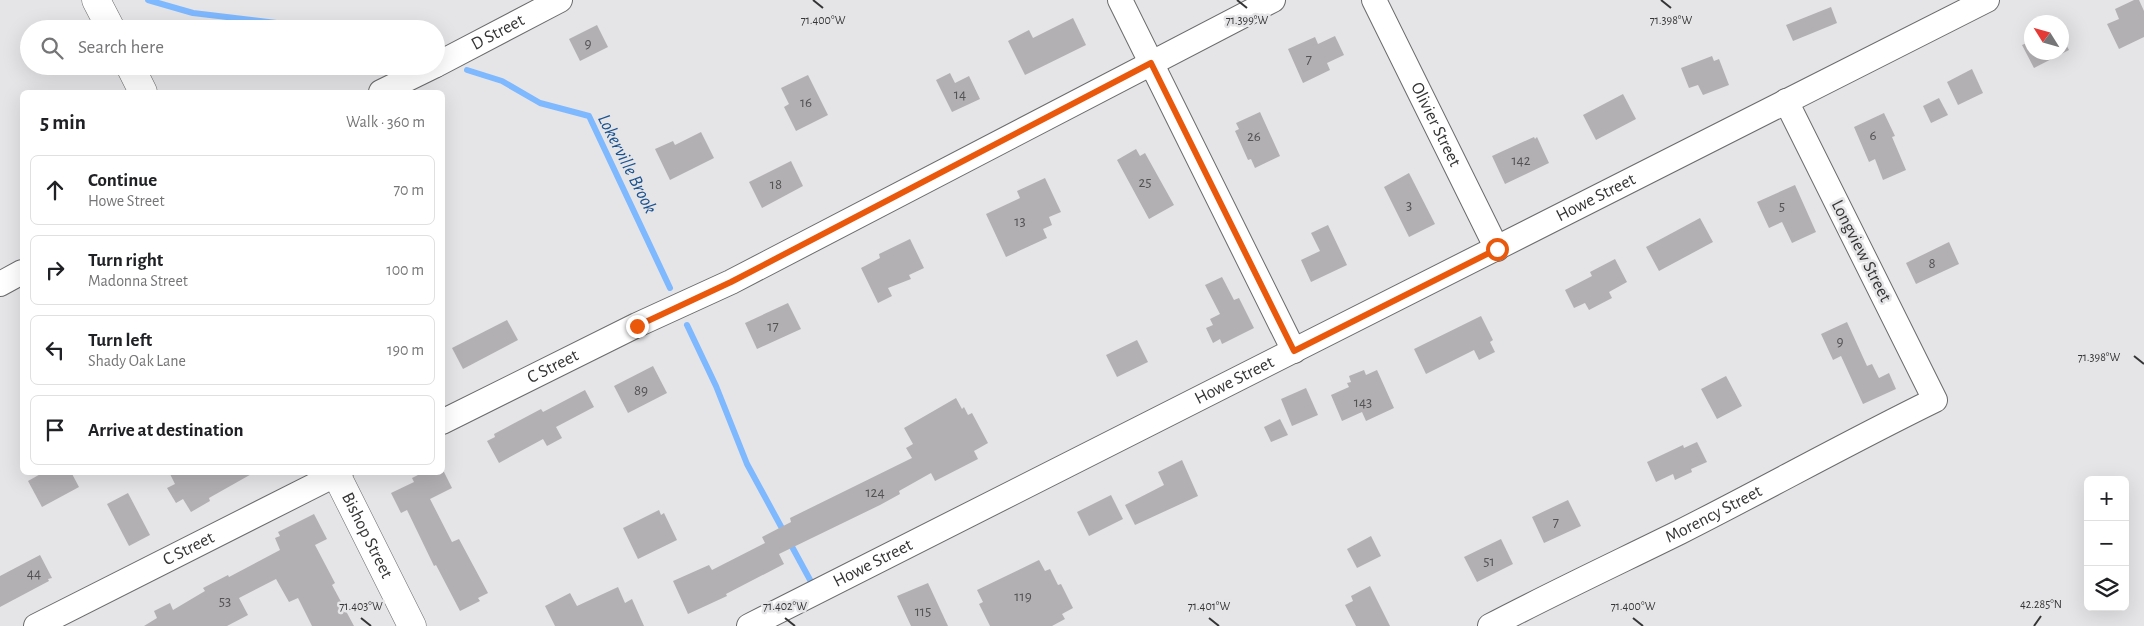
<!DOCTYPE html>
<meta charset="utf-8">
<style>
:root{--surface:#fff;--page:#f2f2f2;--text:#202124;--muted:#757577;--line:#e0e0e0}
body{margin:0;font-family:"Alegreya Sans",sans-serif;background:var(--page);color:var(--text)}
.controls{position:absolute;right:15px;bottom:15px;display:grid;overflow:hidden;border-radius:8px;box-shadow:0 5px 20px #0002}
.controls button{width:45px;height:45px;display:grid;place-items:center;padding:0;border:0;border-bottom:1px solid var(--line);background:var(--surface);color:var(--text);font:25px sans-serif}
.compass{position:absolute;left:2024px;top:15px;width:45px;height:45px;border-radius:50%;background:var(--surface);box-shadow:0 5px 20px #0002;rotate:307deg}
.stop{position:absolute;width:15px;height:15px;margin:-11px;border:4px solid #ea580c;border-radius:50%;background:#fff}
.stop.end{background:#ea580c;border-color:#fff;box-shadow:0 1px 5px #0008}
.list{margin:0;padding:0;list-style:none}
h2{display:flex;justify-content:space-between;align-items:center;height:65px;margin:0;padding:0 20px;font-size:21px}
h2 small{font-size:16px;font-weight:400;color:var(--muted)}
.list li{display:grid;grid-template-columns:32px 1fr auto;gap:15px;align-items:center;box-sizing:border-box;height:70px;margin:0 10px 10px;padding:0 10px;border:1px solid var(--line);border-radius:8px}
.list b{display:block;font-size:19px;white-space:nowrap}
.list p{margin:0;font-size:16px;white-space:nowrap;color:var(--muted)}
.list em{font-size:16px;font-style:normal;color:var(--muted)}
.icon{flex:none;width:28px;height:28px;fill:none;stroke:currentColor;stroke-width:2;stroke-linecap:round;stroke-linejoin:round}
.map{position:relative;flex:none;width:2144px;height:626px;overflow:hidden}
.search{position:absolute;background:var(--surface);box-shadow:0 5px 20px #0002;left:20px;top:20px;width:425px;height:55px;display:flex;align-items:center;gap:12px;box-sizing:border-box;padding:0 18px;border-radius:28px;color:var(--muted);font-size:19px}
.panel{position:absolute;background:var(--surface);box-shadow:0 5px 20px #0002;left:20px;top:90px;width:425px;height:385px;border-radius:8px}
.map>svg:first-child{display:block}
</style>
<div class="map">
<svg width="2144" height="626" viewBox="0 0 2144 626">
<rect width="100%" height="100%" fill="#e5e4e7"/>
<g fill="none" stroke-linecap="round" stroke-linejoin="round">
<g stroke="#7eb8ff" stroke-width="6">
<polyline points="148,0 193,13 285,24 296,29"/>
<polyline points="467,70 502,81 540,103 589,116 670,288"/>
<polyline points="687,325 716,386 747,464 815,589"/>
</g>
</g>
<g fill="#b3b0b3">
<polygon points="2134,0 2139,0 2144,11 2144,37 2119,49 2107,24 2119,19 2115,9"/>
<polygon points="1831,7 1837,23 1793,41 1786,25"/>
<polygon points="1073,18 1086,45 1025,75 1008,41 1029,30 1033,38"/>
<polygon points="597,25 608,47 580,61 569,39"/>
<polygon points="1335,36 1344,55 1327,63 1330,70 1303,83 1288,49 1315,37 1318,44"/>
<polygon points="2062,37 2069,50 2034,68 2022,45 2032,41 2032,52 2062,52"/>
<polygon points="1712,56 1714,61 1719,59 1729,85 1703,95 1698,85 1689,88 1681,68"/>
<polygon points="1972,69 1983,93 1958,105 1947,82"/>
<polygon points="950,73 955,83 969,76 980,99 952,112 936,80"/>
<polygon points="808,75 828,115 796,131 784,107 789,104 781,88"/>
<polygon points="1623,94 1636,119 1596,140 1583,115"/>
<polygon points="1939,98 1948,115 1931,123 1923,106"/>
<polygon points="1260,112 1280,156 1255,168 1251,159 1248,160 1235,131 1239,129 1236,123"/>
<polygon points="1884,113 1895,136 1892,137 1906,170 1883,180 1875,159 1869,162 1854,127"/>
<polygon points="701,132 714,158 670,180 655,149 673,141 675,145"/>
<polygon points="1534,137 1535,139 1537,137 1549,163 1505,184 1492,156"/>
<polygon points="1136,149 1140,156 1145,153 1174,205 1149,219 1117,160"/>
<polygon points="791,161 803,186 762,208 749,182"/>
<polygon points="1409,173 1435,224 1409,237 1384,187"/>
<polygon points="1045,178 1061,212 1049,217 1052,225 1043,229 1047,238 1006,257 986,214 1020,198 1017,191"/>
<polygon points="1795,185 1816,232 1792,243 1782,222 1769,228 1757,202"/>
<polygon points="1700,218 1713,242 1659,271 1646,247"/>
<polygon points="1328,225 1347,265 1311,282 1301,260 1320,251 1311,233"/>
<polygon points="910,239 924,268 909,275 911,279 888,288 892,296 878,303 861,268 880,258 879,254"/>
<polygon points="1949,242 1959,264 1916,284 1906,263"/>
<polygon points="1615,259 1627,282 1609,292 1612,298 1589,310 1585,303 1574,308 1565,290 1592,276 1590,272"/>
<polygon points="1222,277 1234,300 1239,298 1254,328 1222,344 1220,339 1213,343 1206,328 1213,325 1210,319 1220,314 1205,285"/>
<polygon points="788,303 801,329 757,349 745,323"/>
<polygon points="1481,316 1493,340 1490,342 1495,352 1479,360 1474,350 1426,374 1414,349"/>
<polygon points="507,320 518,340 463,369 452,348"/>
<polygon points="1847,322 1867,366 1872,364 1879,378 1889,373 1896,389 1863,404 1841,356 1833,360 1821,334"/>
<polygon points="1137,340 1148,362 1117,377 1106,355"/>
<polygon points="653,366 667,393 628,413 614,386"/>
<polygon points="1364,370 1366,375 1377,370 1394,408 1366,421 1362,412 1342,421 1331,395 1349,387 1347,383 1351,382 1349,376"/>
<polygon points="1726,376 1742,406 1717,419 1701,389"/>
<polygon points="1306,388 1318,415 1292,426 1281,399"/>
<polygon points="585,390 594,407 556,427 562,438 547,446 543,439 499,463 487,441 495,437 494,434 541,409 543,412"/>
<polygon points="956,398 962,409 964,407 968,415 972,413 988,443 974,451 978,459 935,481 931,473 899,491 900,494 880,505 779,554 784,564 726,594 727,596 688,614 673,581 709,565 712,570 765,543 762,537 791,522 790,518 912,458 906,448 913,444 904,428"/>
<polygon points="1280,419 1288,435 1271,442 1264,427"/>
<polygon points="1697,442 1707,462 1691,469 1692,472 1675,480 1673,474 1656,482 1647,462 1683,445 1684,448"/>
<polygon points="1182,460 1198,496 1135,525 1125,505 1164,485 1158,472"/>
<polygon points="44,472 71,472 79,487 42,507 28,481"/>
<polygon points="169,472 255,472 209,498 210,501 191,512 183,499 176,503 167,488 175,484"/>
<polygon points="424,472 444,472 452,488 430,499 452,542 459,539 488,593 478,598 480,601 460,611 436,565 434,566 407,510 401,513 391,493 414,482 412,478"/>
<polygon points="128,493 150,535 129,546 107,504"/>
<polygon points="1111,495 1123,519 1089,536 1077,512"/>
<polygon points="1568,500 1581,526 1544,543 1532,517"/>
<polygon points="659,510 661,515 664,513 677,540 638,559 623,528"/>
<polygon points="314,514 327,539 315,545 335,583 332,585 354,626 312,626 298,598 289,602 276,579 239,598 248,615 227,626 144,626 157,618 154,611 170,603 173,610 205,591 203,588 228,575 229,577 280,550 275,538 280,536 278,532"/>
<polygon points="1371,536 1381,556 1357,568 1347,549"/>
<polygon points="1501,539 1513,564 1477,582 1464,557"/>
<polygon points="40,555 52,578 48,579 49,581 0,607 0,576"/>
<polygon points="1039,560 1045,571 1050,569 1058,585 1061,584 1073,608 1062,614 1065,619 1052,626 990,626 979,604 983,602 977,590"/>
<polygon points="928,583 948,626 911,626 897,596"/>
<polygon points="1370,586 1390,626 1356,626 1345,605 1353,601 1351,596"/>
<polygon points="618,587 625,603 632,599 644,626 555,626 545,606 570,593 577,606"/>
</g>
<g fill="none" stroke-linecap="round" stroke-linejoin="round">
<defs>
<g id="minor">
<polyline points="1120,0 1294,351"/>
<path id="s1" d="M1374 0 1497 249"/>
<path id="s2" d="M436 65 560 0"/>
<polyline points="381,92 434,66"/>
<polyline points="0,284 22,272"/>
<path id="s3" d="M442 422 637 325 731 282 1273 0"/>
<path id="s4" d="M36 626 341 472"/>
<path id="s5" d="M749 626 1987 0"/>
<path id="s6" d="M1490 626C1553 593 1617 563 1680 532 1765 489 1849 442 1935 400L1786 101"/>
</g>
<g id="tertiary">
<polyline points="96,0 111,29"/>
<polyline points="130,66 143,92"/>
<path id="s7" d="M335 472 412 626"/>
</g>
</defs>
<use href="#minor" stroke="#6b6a6c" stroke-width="26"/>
<use href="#tertiary" stroke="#6b6a6c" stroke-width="29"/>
<use href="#minor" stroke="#fff" stroke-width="24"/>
<use href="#tertiary" stroke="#fff" stroke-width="28"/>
</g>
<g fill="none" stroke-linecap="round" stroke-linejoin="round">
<polyline stroke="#ea580c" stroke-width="6" points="637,326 731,282 1151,63 1294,351 1497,249"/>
</g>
<path fill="none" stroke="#353435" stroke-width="2" d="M813 0 823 8M1237 0 1247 8M1661 0 1671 8M2134 356 2144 364M361 618 371 626M785 618 795 626M1209 618 1219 626M1633 618 1643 626M2034 626 2041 616"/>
<g text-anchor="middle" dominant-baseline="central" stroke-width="5" stroke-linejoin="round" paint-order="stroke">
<g font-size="15" fill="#545354">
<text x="588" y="43">9</text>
<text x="1309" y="59">7</text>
<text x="960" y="94">14</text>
<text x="806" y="102">16</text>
<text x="1873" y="135">6</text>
<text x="1254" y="136">26</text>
<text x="1521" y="160">142</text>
<text x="1145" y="182">25</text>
<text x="776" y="184">18</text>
<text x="1409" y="205">3</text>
<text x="1782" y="206">5</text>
<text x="1020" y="221">13</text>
<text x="1932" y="263">8</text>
<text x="773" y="326">17</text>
<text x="1840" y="341">9</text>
<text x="641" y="390">89</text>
<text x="1363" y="402">143</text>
<text x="875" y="492">124</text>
<text x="1556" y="522">7</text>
<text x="1489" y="561">51</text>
<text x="34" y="573">44</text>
<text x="1023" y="596">119</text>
<text x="225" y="601">53</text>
<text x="923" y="611">115</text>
</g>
<g font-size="18" fill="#353435" stroke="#e5e4e7">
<text stroke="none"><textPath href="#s2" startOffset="70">D Street</textPath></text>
<text stroke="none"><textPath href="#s1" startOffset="139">Olivier Street</textPath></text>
<text stroke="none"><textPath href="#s5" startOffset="949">Howe Street</textPath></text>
<text transform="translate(1861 251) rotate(63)">Longview Street</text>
<text stroke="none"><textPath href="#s3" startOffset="124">C Street</textPath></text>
<text stroke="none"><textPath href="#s5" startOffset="544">Howe Street</textPath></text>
<text stroke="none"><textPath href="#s6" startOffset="250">Morency Street</textPath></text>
<text stroke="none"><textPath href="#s7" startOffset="71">Bishop Street</textPath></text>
<text stroke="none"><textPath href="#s4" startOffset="171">C Street</textPath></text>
<text stroke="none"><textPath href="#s5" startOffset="139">Howe Street</textPath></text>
</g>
<g font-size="19" font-style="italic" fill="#195291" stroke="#e5e4e7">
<text transform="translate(627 164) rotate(63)">Lokerville Brook</text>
</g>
</g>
<g font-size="12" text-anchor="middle" fill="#353435" stroke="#e5e4e7" stroke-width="5" stroke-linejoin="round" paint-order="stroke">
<text x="823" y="24">71.400°W</text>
<text x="1247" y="24">71.399°W</text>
<text x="1671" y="24">71.398°W</text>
<text x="2099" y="361">71.398°W</text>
<text x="2041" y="608">42.285°N</text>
<text x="361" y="610">71.403°W</text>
<text x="785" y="610">71.402°W</text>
<text x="1209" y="610">71.401°W</text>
<text x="1633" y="610">71.400°W</text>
</g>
</svg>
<div class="controls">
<button>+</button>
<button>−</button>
<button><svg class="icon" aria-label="layers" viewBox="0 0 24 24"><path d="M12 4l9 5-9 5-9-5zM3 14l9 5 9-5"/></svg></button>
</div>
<svg class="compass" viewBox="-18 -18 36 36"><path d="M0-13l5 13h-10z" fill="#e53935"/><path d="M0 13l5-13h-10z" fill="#757577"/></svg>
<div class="stop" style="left:1497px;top:249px"></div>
<div class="stop end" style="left:637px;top:326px"></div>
<div class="search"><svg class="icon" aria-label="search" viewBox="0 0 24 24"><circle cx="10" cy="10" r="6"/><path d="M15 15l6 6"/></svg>Search here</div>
<section class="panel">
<h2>5 min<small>Walk · 360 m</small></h2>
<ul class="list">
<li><svg class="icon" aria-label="ahead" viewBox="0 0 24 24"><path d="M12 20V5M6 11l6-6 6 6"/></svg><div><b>Continue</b><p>Howe Street</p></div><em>70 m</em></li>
<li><svg class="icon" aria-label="right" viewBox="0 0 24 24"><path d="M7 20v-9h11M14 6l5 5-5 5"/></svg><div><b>Turn right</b><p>Madonna Street</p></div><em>100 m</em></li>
<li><svg class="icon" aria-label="left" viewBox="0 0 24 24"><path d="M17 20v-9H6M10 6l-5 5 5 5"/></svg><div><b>Turn left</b><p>Shady Oak Lane</p></div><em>190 m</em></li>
<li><svg class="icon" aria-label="arrive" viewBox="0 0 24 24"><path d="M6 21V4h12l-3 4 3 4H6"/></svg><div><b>Arrive at destination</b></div></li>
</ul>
</section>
</div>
